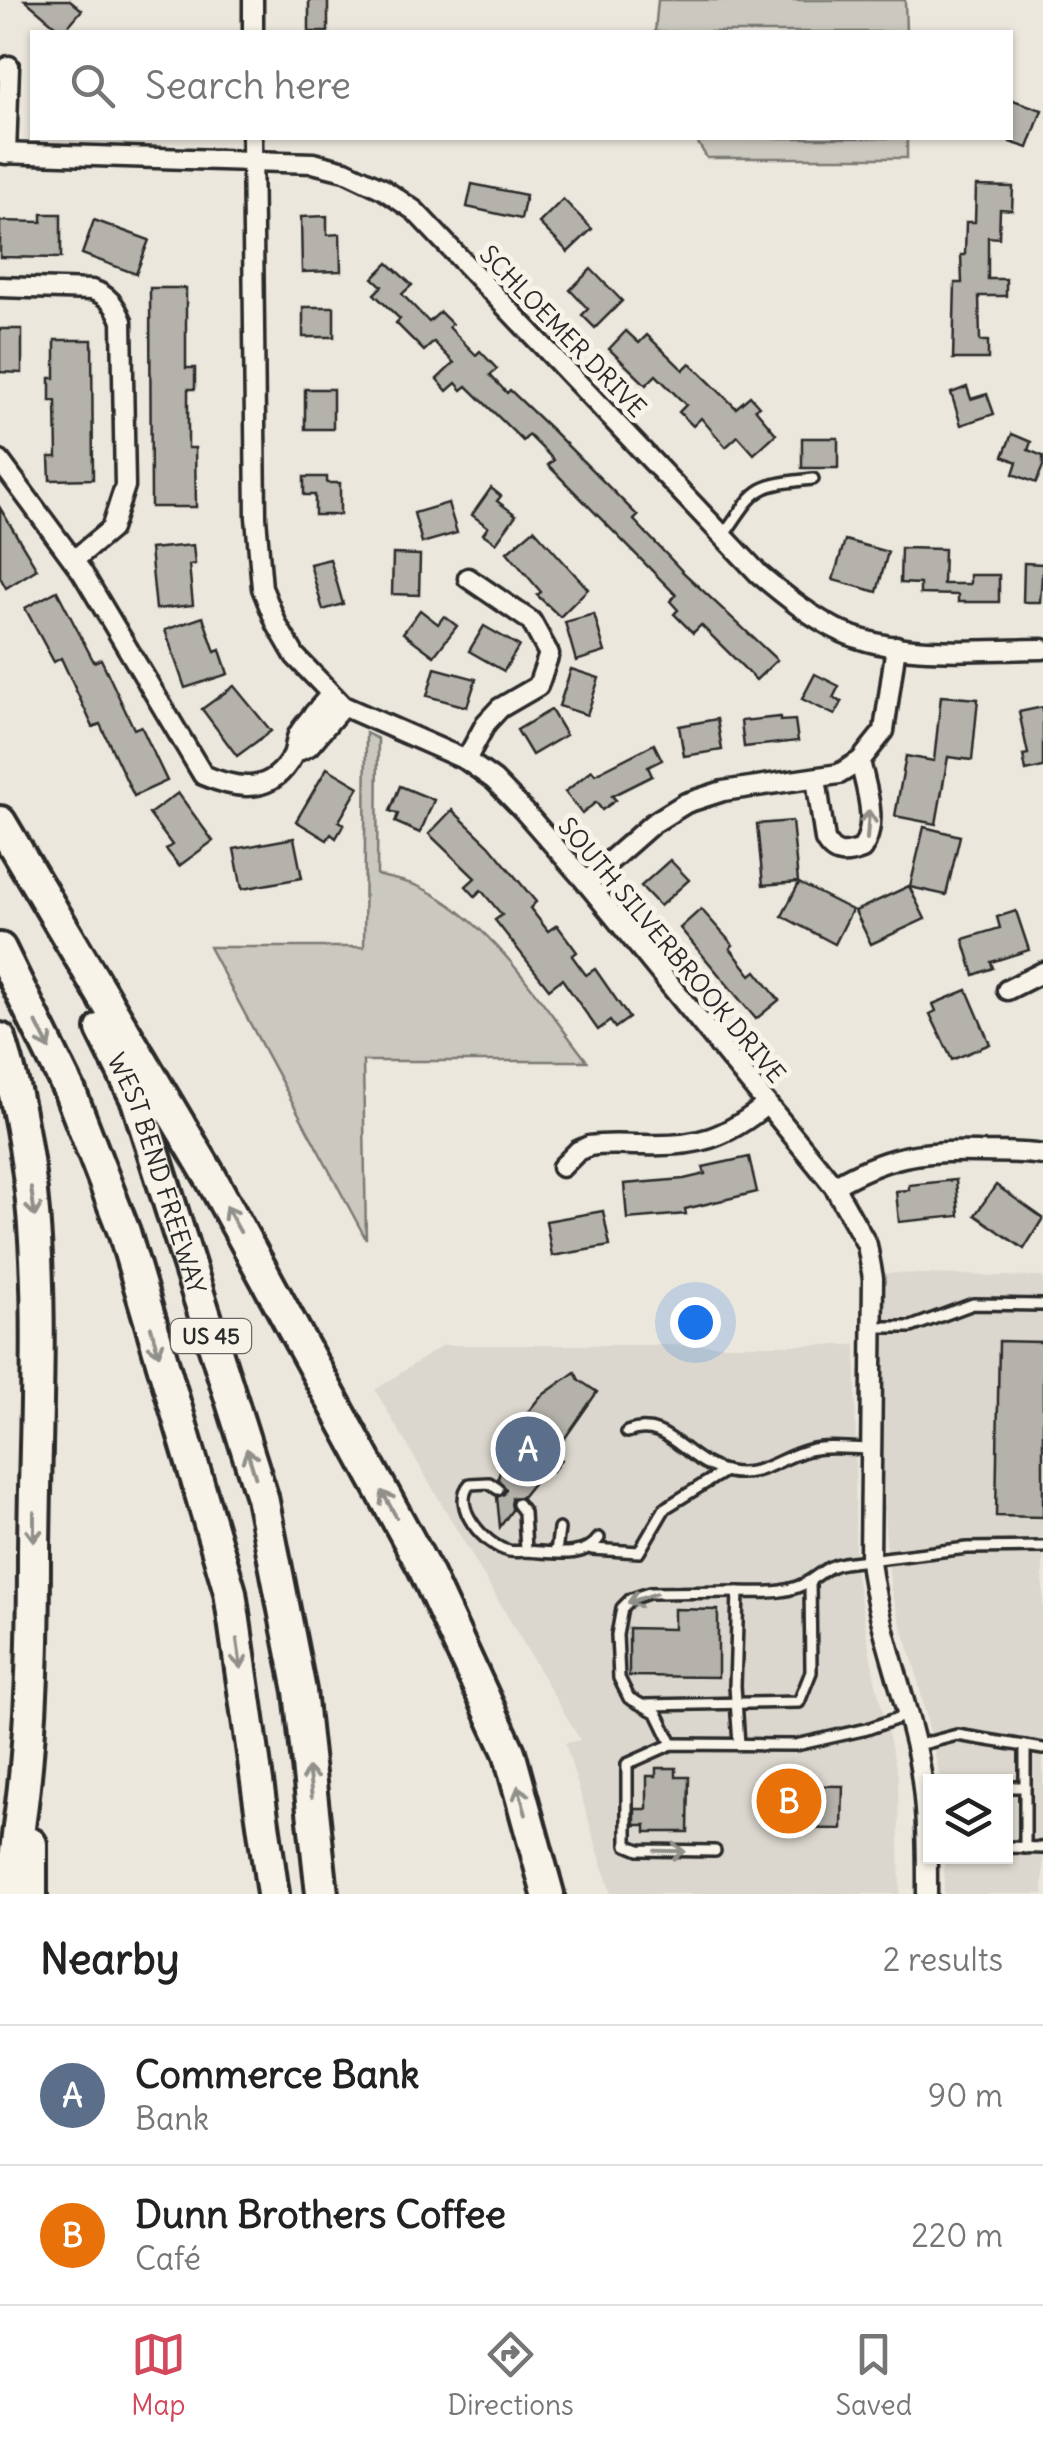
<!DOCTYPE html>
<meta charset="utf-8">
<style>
:root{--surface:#fff;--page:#f2f2f2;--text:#222;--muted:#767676;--line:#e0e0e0;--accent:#d1495b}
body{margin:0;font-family:Delius,sans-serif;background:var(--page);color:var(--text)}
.controls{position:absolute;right:30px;bottom:30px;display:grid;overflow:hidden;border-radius:0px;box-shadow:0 2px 8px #0004}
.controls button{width:90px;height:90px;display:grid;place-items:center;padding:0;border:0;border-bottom:2px solid var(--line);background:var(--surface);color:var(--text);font:50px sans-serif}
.you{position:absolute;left:695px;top:1322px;width:35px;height:35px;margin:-25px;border:8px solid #fff;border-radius:50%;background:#1a73e8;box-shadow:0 0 0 15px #1a73e833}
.badge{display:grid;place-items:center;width:65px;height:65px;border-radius:50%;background:var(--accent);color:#fff;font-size:32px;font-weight:700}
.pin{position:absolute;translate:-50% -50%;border:5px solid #fff;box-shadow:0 2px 10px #0006}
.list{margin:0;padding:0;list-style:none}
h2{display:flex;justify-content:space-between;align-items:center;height:130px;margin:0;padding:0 40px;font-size:42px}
h2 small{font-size:32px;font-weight:400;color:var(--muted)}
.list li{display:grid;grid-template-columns:65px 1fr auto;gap:30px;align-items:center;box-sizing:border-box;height:140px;padding:0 40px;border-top:2px solid var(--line)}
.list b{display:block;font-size:38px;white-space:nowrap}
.list p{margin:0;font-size:32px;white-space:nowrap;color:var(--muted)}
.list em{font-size:32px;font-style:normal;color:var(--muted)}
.icon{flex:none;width:55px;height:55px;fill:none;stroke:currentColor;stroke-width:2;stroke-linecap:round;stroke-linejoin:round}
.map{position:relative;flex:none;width:1043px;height:1894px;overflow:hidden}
.search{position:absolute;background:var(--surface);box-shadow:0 2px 8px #0004;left:30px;right:30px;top:30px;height:110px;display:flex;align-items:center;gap:25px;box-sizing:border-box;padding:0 35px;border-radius:0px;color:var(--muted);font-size:38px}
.sheet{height:410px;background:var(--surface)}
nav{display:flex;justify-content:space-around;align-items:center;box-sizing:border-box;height:140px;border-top:2px solid var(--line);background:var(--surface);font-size:28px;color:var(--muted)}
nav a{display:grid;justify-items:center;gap:5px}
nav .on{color:var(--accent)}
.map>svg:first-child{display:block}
</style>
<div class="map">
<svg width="1043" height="1894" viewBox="0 0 1043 1894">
<rect width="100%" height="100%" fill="#ebe7dd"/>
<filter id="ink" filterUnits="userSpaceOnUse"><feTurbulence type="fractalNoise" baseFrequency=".01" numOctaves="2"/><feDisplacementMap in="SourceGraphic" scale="20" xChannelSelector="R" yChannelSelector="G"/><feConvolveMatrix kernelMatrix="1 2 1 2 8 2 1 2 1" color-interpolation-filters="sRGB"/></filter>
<g filter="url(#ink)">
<g fill="#dbd7ce">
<polygon points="884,1273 1043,1277 1043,1894 944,1894 944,1857 1006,1856 1006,1782 941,1781 915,1668 891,1592 883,1508"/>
<polygon points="443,1345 856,1345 855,1570 875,1679 898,1775 900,1894 611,1894 565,1743 580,1740 375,1390"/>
</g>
<g fill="#cbc8bf" stroke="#7b7a75" stroke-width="2.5">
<polygon points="658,0 905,0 906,32 655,32"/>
<polygon points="695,138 907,138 907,158 707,158"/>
<path d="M366 733 378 739 377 875C391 879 408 881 422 888 493 923 539 1000 587 1061H363L366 1239 209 947H364Z"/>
</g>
<g fill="#b5b2ab" stroke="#2b2b2b" stroke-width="2.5">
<polygon points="25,0 70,0 82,10 63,32"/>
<rect x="309" y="0" width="19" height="32"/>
<polygon points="1010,99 1042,110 1028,148 1010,142"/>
<polygon points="472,184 526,195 521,219 467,207"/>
<polygon points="976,186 1013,187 1012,210 1000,209 999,238 988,237 988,279 1006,279 1006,296 979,296 980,341 988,341 988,359 953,359 955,283 962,283 961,255 965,255 966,222 975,222"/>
<polygon points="563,199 592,229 568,252 539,223"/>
<polygon points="42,214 61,214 61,258 0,257 0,221 42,222"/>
<polygon points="327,216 327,235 340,234 341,271 302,272 301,217"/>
<polygon points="94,220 149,240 136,274 82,254"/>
<polygon points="388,263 412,285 402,294 429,322 440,312 452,324 449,327 476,355 480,351 497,369 490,375 507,393 510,390 553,431 638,516 634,520 684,573 777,660 756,680 701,625 693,633 674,614 678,610 670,601 676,595 548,465 554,460 529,435 523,441 467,386 462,390 456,383 447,391 437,379 454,363 434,342 424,351 396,323 400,319 374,294 382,286 373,278"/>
<polygon points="591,269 622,301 595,328 582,315 588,309 570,290"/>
<polygon points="150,288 186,288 186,368 195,368 195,389 188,389 188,448 195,448 196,507 151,507"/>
<rect x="303" y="307" width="31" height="30"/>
<polygon points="0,329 22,329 22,373 0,372"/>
<polygon points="626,331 639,343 647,335 683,370 690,363 736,408 750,396 759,406 755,409 776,434 754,454 738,436 726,447 701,418 693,426 679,412 686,405 656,375 646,385 609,349"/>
<polygon points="55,340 92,340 93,479 50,480 49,457 57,457 56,401 50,401 50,378 55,378"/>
<polygon points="967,387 971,399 987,394 994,414 961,425 951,393"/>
<rect x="305" y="389" width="28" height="40"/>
<polygon points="1012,434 1031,442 1028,450 1043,456 1043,466 1036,483 1013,474 1017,462 1003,456"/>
<rect x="802" y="438" width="36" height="30"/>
<polygon points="304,477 327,477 327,483 340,483 340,515 315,515 315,495 304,495"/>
<polygon points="491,488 501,496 497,501 516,515 496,543 483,534 488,527 472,515"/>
<polygon points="448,503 457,533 422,543 414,513"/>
<polygon points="0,508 37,569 6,588 0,577"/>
<polygon points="534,529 588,589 560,617 537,595 541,592 507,552"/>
<polygon points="845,540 888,552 877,592 833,580"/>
<polygon points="193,545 195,564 189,565 193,605 156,609 150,549"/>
<polygon points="901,548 944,549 943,584 970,584 970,575 999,575 999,602 958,602 958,595 920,594 920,584 900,583"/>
<polygon points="393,554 420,555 419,595 392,594"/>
<polygon points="330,559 343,604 323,610 310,564"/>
<polygon points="1024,563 1043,564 1040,602 1023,602"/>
<polygon points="57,591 94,662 101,659 134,729 141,726 167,781 134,796 100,724 93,727 61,658 54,662 25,608"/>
<polygon points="420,610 438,624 444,616 457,626 434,656 403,633"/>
<polygon points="594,614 605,652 576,661 565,622"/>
<polygon points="203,617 215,652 220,650 228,674 185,688 165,630"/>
<polygon points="484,626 519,646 504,671 469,651"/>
<polygon points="435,668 476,679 467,707 427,696"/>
<polygon points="571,669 599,678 587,715 559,706"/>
<polygon points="815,674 839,686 833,698 842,702 835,715 802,699"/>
<polygon points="234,686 271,731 237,756 202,709"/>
<polygon points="941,696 978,699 972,760 948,757 936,824 895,816 906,756 934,761"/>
<polygon points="1043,707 1043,767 1026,771 1023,755 1028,754 1019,712"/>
<polygon points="551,710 566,735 532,755 517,730"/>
<polygon points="780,717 780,721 795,720 798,741 744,747 741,721"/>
<polygon points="717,719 722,750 684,756 679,726"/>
<polygon points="654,744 662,760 648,767 652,776 612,796 616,800 602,810 596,802 582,814 565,792 592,770 595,774"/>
<polygon points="327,768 359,787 339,821 344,824 336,838 331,834 327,840 296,821"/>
<polygon points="400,786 434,800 420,833 395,822 398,814 390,811"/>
<polygon points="178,793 213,841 179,866 166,849 172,845 149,814"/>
<polygon points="452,810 489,845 536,902 530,908 548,931 557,925 577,952 572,956 586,975 595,969 629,1018 615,1028 610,1021 598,1030 562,979 549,989 495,920 502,915 481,890 475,896 466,886 475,878 429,834"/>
<polygon points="792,821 798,882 763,885 757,824"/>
<polygon points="924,827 960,836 946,895 910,887"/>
<polygon points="294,838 302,878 242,889 234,849"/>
<polygon points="670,860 689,880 660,906 641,886"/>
<polygon points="799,883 852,910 835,944 782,916"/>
<polygon points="909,886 925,919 871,944 855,911"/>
<polygon points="701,909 733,945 730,948 751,975 756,971 779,1000 756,1019 680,928"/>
<polygon points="1016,911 1029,950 991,962 993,968 974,975 963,939 1000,928 997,917"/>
<polygon points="967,990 990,1044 952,1060 930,1014 936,1011 933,1004"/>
<polygon points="749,1157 757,1192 685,1209 686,1214 627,1219 624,1184 684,1179 705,1174 703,1167"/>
<polygon points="956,1180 959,1216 899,1222 896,1191 909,1190 909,1185"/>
<polygon points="996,1185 1043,1218 1024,1249 975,1215"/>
<polygon points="603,1211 610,1246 552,1256 546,1221"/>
<polygon points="999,1341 1043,1342 1043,1517 996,1516"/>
<polygon points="575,1372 579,1380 597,1392 558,1448 562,1450 557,1458 561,1460 552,1472 544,1470 522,1497 512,1498 512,1510 500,1527 497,1497 504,1494 506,1489 498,1479 504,1455 494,1451 500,1436 507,1422 515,1428 540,1397"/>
<polygon points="674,1609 718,1610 718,1677 629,1676 629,1628 674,1629"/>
<polygon points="656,1768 676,1768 676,1777 689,1777 688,1832 646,1832 646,1825 635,1825 635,1809 647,1809 647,1776 656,1776"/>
<polygon points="770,1785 843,1786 842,1829 770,1828"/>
</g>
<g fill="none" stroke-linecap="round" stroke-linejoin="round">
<defs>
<g id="service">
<path d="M724 535C757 487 754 485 813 479"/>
<polyline points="872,1327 911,1327 973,1304 1043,1305"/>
<path d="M627 1432C670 1416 684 1464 729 1472 761 1478 780 1457 809 1450 828 1445 851 1449 871 1449"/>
<path d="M498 1489 489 1483 470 1484C450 1506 485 1546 509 1551 512 1552 523 1551 526 1551L524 1512 518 1504"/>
<polyline points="592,1549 639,1552 665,1508 725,1471"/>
<path d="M526 1551C551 1552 584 1560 599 1538"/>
<polyline points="556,1552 559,1529"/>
<polyline points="646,1705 799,1702 811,1672 810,1581"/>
<polyline points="672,1744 657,1713 629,1698 619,1678 617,1635 622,1608 631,1599 649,1593 738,1592"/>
<path d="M739 1744 735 1686 738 1592C761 1592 788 1595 809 1581 822 1573 827 1566 843 1563L967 1548 1043 1547"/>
<polyline points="915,1746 957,1735 1043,1749"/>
<polyline points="1006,1787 1025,1787 1025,1746"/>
<polyline points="1025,1787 1025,1848"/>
<polyline points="1006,1847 1043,1848"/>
<polyline points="715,1851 639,1850 627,1845 627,1764 672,1744 796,1745 867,1729 907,1715"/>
</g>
<g id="minor">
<polyline points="253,32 253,0"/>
<path d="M252 138 256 517 262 588 277 625 295 656 343 706 466 760 494 780 524 811 586 882 834 1186 867 1245 873 1278 870 1561C878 1628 904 1690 918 1756 927 1802 927 1847 927 1894"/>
<path d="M0 153 313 163 345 171 383 189 415 211 759 574C785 596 811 617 842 632 902 659 979 649 1043 649"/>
<polyline points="6,154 9,66"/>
<path d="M0 287 92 290C108 295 116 306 122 321L125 486 111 529 74 560"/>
<path d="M0 461 82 572 203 775C238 790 272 795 293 755 296 748 295 740 299 733 308 719 320 707 330 695"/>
<polyline points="294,753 309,746 343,706"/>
<polyline points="466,760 486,723 500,708 538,686 549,654 531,621 468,578"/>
<path d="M816 778 825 840C834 857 846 855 862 849 879 822 866 789 860 761"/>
<polyline points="586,882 652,824 686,803 723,791 839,774 860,761 884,731 896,646"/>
<polyline points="1007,990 1043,972"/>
<path d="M562 1167 578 1151 589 1146C607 1143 626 1145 644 1145 698 1147 726 1138 767 1104"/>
<path d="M834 1186C885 1156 921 1150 979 1152 1001 1152 1022 1152 1043 1155"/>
</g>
<g id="motorway">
<polyline points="0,822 211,1178 424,1568 509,1752 548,1894"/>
<polyline points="0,949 70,1092 124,1232 230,1592 273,1894"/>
<path id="s1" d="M102 1029 137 1100 262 1497 300 1691 322 1894"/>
<path d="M0 1039C53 1204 35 1382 34 1553 34 1640 32 1726 21 1812 17 1839 16 1868 6 1894"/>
<polyline points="31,1844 31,1894"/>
</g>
</defs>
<use href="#service" stroke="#2b2b2b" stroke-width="16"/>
<use href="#minor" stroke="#2b2b2b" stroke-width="25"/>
<use href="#motorway" stroke="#2b2b2b" stroke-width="38"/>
<use href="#service" stroke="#f7f3e8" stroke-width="9"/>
<use href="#minor" stroke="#f7f3e8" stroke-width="18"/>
<use href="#motorway" stroke="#f7f3e8" stroke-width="30"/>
</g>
<defs><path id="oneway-shaft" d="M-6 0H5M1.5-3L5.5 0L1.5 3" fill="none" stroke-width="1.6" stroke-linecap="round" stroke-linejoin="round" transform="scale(2.5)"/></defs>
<g stroke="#918f8a">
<use href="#oneway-shaft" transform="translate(868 825) rotate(-86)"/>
<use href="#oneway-shaft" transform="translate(43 1036) rotate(64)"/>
<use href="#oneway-shaft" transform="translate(33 1202) rotate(82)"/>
<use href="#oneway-shaft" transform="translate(233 1219) rotate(-119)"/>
<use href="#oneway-shaft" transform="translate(155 1341) rotate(74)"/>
<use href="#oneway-shaft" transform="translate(251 1463) rotate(-107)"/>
<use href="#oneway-shaft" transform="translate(389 1504) rotate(-119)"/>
<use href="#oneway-shaft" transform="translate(34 1527) rotate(90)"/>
<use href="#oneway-shaft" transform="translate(642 1598) rotate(162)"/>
<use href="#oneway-shaft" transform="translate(239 1654) rotate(82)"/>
<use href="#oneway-shaft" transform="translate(310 1782) rotate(-97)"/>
<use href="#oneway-shaft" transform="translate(522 1800) rotate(-105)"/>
<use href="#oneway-shaft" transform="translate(670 1851) rotate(1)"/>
</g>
</g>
<g text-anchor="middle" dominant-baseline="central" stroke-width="10" stroke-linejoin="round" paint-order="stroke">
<rect fill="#f7f3e8" stroke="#686764" stroke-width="2.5" x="171" y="1319" width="80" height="34" rx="8"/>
<g font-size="22" font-weight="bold" fill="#2b2b2b">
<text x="211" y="1336">US 45</text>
</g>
<g font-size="25" fill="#2b2b2b" stroke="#f7f3e8">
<text transform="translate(563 331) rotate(46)">SCHLOEMER DRIVE</text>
<text transform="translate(672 950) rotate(50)">SOUTH SILVERBROOK DRIVE</text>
<text stroke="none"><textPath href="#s1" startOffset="155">WEST BEND FREEWAY</textPath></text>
</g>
</g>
</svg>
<div class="controls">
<button><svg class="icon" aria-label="layers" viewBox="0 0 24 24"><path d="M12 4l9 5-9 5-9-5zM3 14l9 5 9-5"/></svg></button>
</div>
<div class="you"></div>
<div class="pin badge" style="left:528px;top:1449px;background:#5c6f8a">A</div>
<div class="pin badge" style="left:789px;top:1801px;background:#e8710a">B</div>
<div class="search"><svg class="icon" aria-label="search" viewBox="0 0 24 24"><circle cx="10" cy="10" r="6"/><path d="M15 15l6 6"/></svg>Search here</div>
</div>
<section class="sheet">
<h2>Nearby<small>2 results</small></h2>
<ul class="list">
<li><span class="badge" style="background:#5c6f8a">A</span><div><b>Commerce Bank</b><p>Bank</p></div><em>90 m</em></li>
<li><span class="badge" style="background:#e8710a">B</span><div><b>Dunn Brothers Coffee</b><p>Café</p></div><em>220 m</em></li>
</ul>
</section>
<nav>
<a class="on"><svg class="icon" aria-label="map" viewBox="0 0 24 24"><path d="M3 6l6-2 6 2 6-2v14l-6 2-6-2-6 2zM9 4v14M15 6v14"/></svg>Map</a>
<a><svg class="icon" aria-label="directions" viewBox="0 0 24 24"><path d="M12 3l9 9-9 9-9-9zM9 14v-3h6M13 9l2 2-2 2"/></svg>Directions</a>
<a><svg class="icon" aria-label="saved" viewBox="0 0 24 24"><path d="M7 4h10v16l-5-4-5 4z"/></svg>Saved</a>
</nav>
